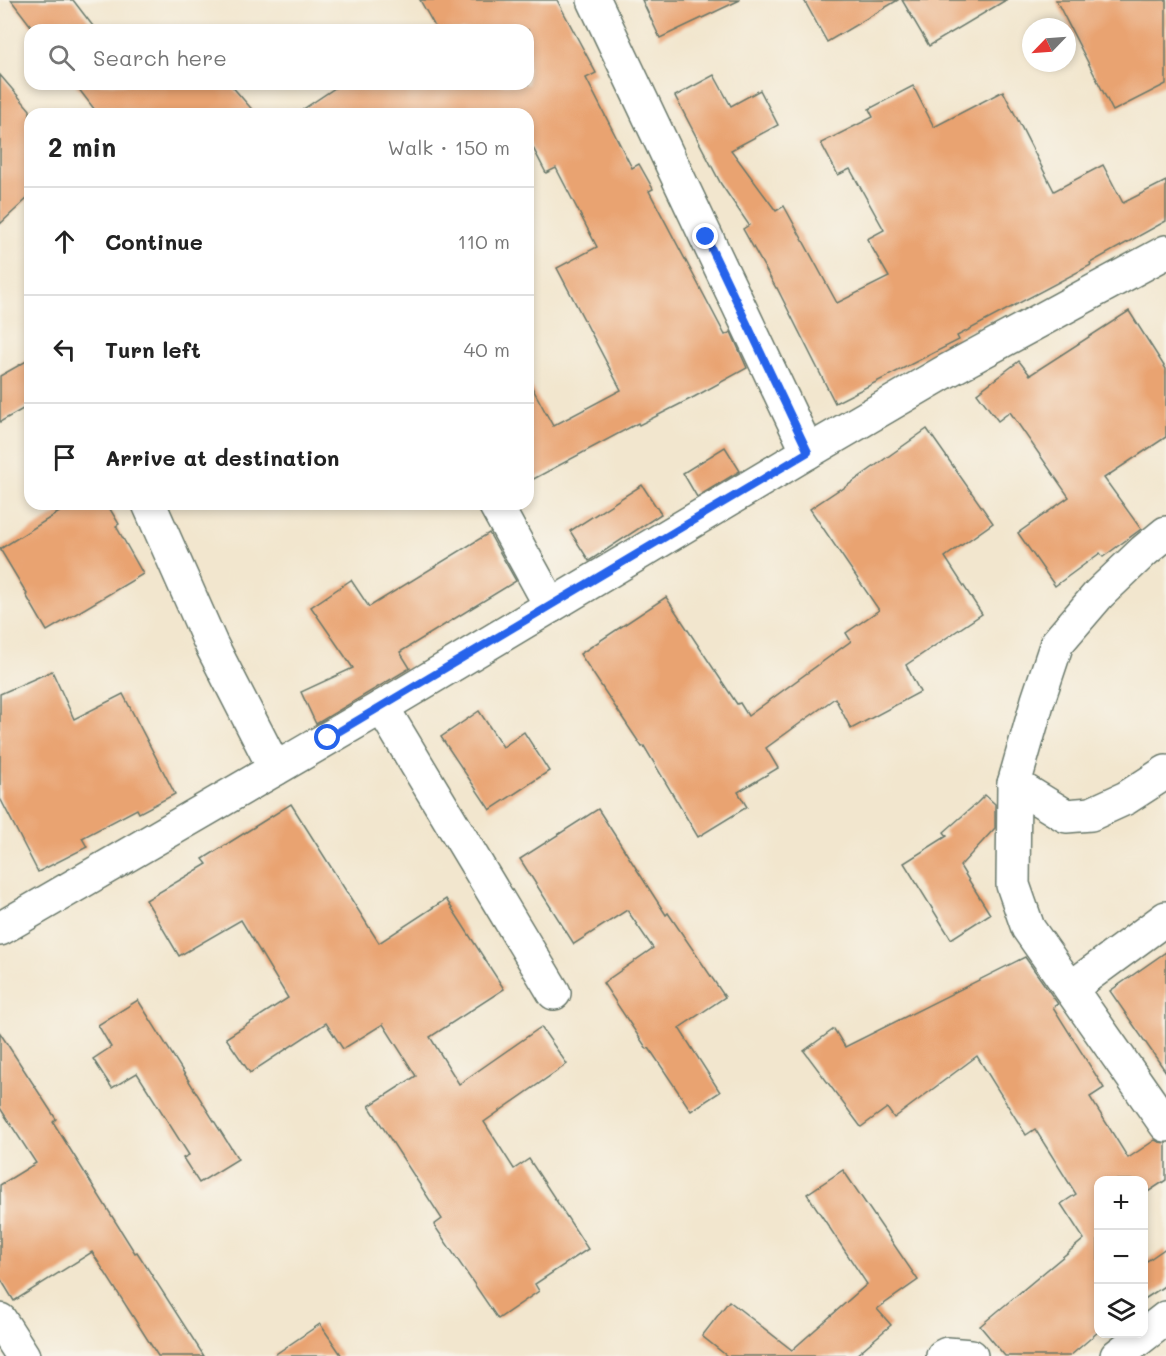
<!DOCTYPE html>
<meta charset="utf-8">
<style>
:root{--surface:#fff;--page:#f2f2f2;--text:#222;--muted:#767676;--line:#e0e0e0}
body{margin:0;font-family:Mali,sans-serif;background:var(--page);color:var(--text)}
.controls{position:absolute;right:18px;bottom:18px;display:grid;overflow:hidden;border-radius:12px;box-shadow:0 3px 9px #0003}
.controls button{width:54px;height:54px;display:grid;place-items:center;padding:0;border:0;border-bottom:2px solid var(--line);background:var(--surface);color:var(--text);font:30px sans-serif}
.compass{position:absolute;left:1022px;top:18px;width:54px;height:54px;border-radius:50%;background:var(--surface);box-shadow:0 3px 9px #0003;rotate:245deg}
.stop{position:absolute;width:18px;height:18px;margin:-14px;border:4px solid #2563eb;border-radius:50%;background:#fff}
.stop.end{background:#2563eb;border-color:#fff;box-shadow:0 2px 6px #0008}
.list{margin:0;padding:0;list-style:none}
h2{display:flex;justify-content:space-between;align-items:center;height:78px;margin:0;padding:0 24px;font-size:26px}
h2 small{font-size:20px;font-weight:400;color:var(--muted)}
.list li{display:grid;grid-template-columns:39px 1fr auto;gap:18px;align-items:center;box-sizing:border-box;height:108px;padding:0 24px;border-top:2px solid var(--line)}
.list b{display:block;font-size:22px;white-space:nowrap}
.list em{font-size:20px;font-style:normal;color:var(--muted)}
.icon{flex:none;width:33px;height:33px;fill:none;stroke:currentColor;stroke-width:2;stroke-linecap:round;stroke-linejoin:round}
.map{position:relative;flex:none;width:1166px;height:1356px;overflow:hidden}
.search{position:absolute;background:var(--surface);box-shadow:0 3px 9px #0003;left:24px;top:24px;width:510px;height:66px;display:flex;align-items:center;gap:15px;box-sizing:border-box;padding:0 21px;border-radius:18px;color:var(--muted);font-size:22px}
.panel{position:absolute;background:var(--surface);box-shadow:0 3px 9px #0003;left:24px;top:108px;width:510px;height:402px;border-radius:18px}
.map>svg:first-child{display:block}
</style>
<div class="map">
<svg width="1166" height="1356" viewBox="0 0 1166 1356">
<rect width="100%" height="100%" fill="#f7f3e8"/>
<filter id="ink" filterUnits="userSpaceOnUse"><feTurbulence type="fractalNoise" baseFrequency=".0167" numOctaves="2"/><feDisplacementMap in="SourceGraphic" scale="12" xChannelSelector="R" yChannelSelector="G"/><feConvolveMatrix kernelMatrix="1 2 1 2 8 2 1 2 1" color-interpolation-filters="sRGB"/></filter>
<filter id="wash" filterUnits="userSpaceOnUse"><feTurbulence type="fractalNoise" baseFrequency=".008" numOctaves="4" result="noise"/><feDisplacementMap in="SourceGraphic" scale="24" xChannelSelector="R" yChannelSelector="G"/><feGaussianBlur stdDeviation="1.35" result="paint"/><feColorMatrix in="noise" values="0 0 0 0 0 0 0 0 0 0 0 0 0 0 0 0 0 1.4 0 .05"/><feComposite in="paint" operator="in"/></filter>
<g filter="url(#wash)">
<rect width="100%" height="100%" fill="#f2e6ce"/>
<g id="blocks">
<g fill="#e9a371">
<polygon points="11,0 73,0 96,30 34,30"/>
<polygon points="420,0 557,0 596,73 586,78 632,168 639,164 653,189 649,191 725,335 731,332 747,368 694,397 639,425 638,423 528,482 528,380 553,426 621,390 557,268 597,247 556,168 546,173 528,138 528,114 296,114 341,84 528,84 528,30 437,30"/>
<polygon points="642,0 740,0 660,38"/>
<polygon points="804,0 898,0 827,42"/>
<polygon points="902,0 1006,0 929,46"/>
<polygon points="1056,0 1166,0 1166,84 1113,111"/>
<polygon points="0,75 30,110 30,196 0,224"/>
<polygon points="714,75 731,106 760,90 778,125 731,150 776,211 784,206 837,303 889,277 867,239 884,230 850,169 838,175 821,143 873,117 869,109 913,86 934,127 1003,91 1054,191 1103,165 1123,203 1166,181 1166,221 1090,263 1091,265 957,336 959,340 835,403 777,288 776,288 743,229 749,225 721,184 675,96"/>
<polygon points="75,84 230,84 256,114 98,114"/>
<polygon points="1129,311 1166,369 1166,437 1104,478 1141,529 1103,557 1100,553 1055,586 1018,533 1069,497 1010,412 998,421 977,393 1019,361 1030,375"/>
<polygon points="30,359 30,405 0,422 0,376"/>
<polygon points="927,429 993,523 945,557 982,614 906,665 920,692 851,729 835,698 766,748 778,768 738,792 747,807 698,837 644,746 642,747 580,654 666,597 737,704 740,703 748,716 851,641 846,633 879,610 810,509 840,489 841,490"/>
<polygon points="725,447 740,471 697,497 683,473"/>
<polygon points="642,485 661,514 589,561 570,531"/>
<polygon points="72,504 107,504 119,524 116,526 143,574 47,631 26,595 27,594 0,549"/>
<polygon points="489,533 516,581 400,652 410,668 316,724 301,692 353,668 311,607 351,580 369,607"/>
<polygon points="52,671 74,719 123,694 175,794 139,813 137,809 82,838 87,847 38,872 0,798 0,694"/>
<polygon points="479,711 503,747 524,732 549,771 490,810 441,737"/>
<polygon points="985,795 995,804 995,828 960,866 990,914 951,939 904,863 947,836 944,832 977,803"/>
<polygon points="291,804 379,943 446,899 504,989 430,1037 459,1084 541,1027 567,1064 484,1122 514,1169 529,1159 588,1249 535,1284 539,1291 498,1319 434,1225 442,1219 369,1106 416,1076 383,1024 343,1049 326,1023 250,1073 226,1038 288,998 241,920 179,956 146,900 207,864 203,859"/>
<polygon points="598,809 666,915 668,913 725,997 679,1028 720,1092 691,1111 649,1048 647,1049 603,983 653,948 627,910 574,944 520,859"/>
<polygon points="1166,952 1166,1072 1110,991"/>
<polygon points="1025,957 1058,1004 1053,1007 1104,1088 1090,1097 1128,1158 1155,1140 1159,1142 1166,1143 1166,1180 1143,1195 1143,1180 1098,1180 1098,1332 1070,1356 1005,1356 980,1326 1084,1239 1061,1204 1076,1194 1035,1129 1026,1135 977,1056 894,1118 887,1108 861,1127 804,1051 834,1029 845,1047"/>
<polygon points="138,1000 238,1159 199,1183 183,1158 189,1155 137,1073 112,1088 93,1059 111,1047 98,1025"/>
<polygon points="0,1033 56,1119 53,1122 135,1253 137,1252 204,1356 158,1356 92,1252 14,1301 0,1278 0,1185 36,1163 0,1108"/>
<polygon points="843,1170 918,1280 877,1309 891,1325 855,1356 727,1356 702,1336 729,1301 792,1350 867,1284 807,1194"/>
<polygon points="1166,1248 1166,1285 1143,1300 1143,1255 1147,1261"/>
<polygon points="320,1324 342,1356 273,1356"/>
</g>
</g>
</g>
<g filter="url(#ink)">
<use href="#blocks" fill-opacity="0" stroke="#69786a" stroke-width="1.5"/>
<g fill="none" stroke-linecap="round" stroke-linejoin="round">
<defs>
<g id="minor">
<polyline points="594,0 808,452"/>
<polyline points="149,504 211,644 275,769"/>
<polyline points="495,504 551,606"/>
<polyline points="1166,533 1144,551 1099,594 1057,643 1038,700 1014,784 1013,885 1028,928 1166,1125"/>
<polyline points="382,707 554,993"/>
<polyline points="1014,784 1066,816 1091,814 1126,798 1166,772"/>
<polyline points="0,929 382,707 808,452 943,373 1166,252"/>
<polyline points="1071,988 1166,918"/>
<polyline points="0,1320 23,1356"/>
<polyline points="943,1356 947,1354 971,1356"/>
<polyline points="1117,1356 1166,1318"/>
</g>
</defs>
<use href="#minor" stroke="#69786a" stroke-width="36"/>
<use href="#minor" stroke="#fff" stroke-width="33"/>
</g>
</g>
<g fill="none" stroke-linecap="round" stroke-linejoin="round" filter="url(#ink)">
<polyline stroke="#2563eb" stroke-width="8" points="328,738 808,452 706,237"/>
</g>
</svg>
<div class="controls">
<button>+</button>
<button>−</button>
<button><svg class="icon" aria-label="layers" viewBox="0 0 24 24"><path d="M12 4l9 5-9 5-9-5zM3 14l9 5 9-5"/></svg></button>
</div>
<svg class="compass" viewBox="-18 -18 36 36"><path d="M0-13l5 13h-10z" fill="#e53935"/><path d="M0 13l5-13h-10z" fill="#767676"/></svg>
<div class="stop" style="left:328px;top:738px"></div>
<div class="stop end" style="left:706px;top:237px"></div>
<div class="search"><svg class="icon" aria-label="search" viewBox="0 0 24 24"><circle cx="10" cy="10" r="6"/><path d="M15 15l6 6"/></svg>Search here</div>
<section class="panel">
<h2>2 min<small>Walk · 150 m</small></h2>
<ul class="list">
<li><svg class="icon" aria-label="ahead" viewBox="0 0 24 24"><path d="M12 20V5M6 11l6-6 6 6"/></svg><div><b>Continue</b></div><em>110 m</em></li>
<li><svg class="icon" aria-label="left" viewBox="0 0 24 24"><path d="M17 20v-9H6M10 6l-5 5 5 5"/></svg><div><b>Turn left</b></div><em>40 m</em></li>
<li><svg class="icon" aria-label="arrive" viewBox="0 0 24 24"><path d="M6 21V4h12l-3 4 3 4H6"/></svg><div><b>Arrive at destination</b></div></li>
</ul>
</section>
</div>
